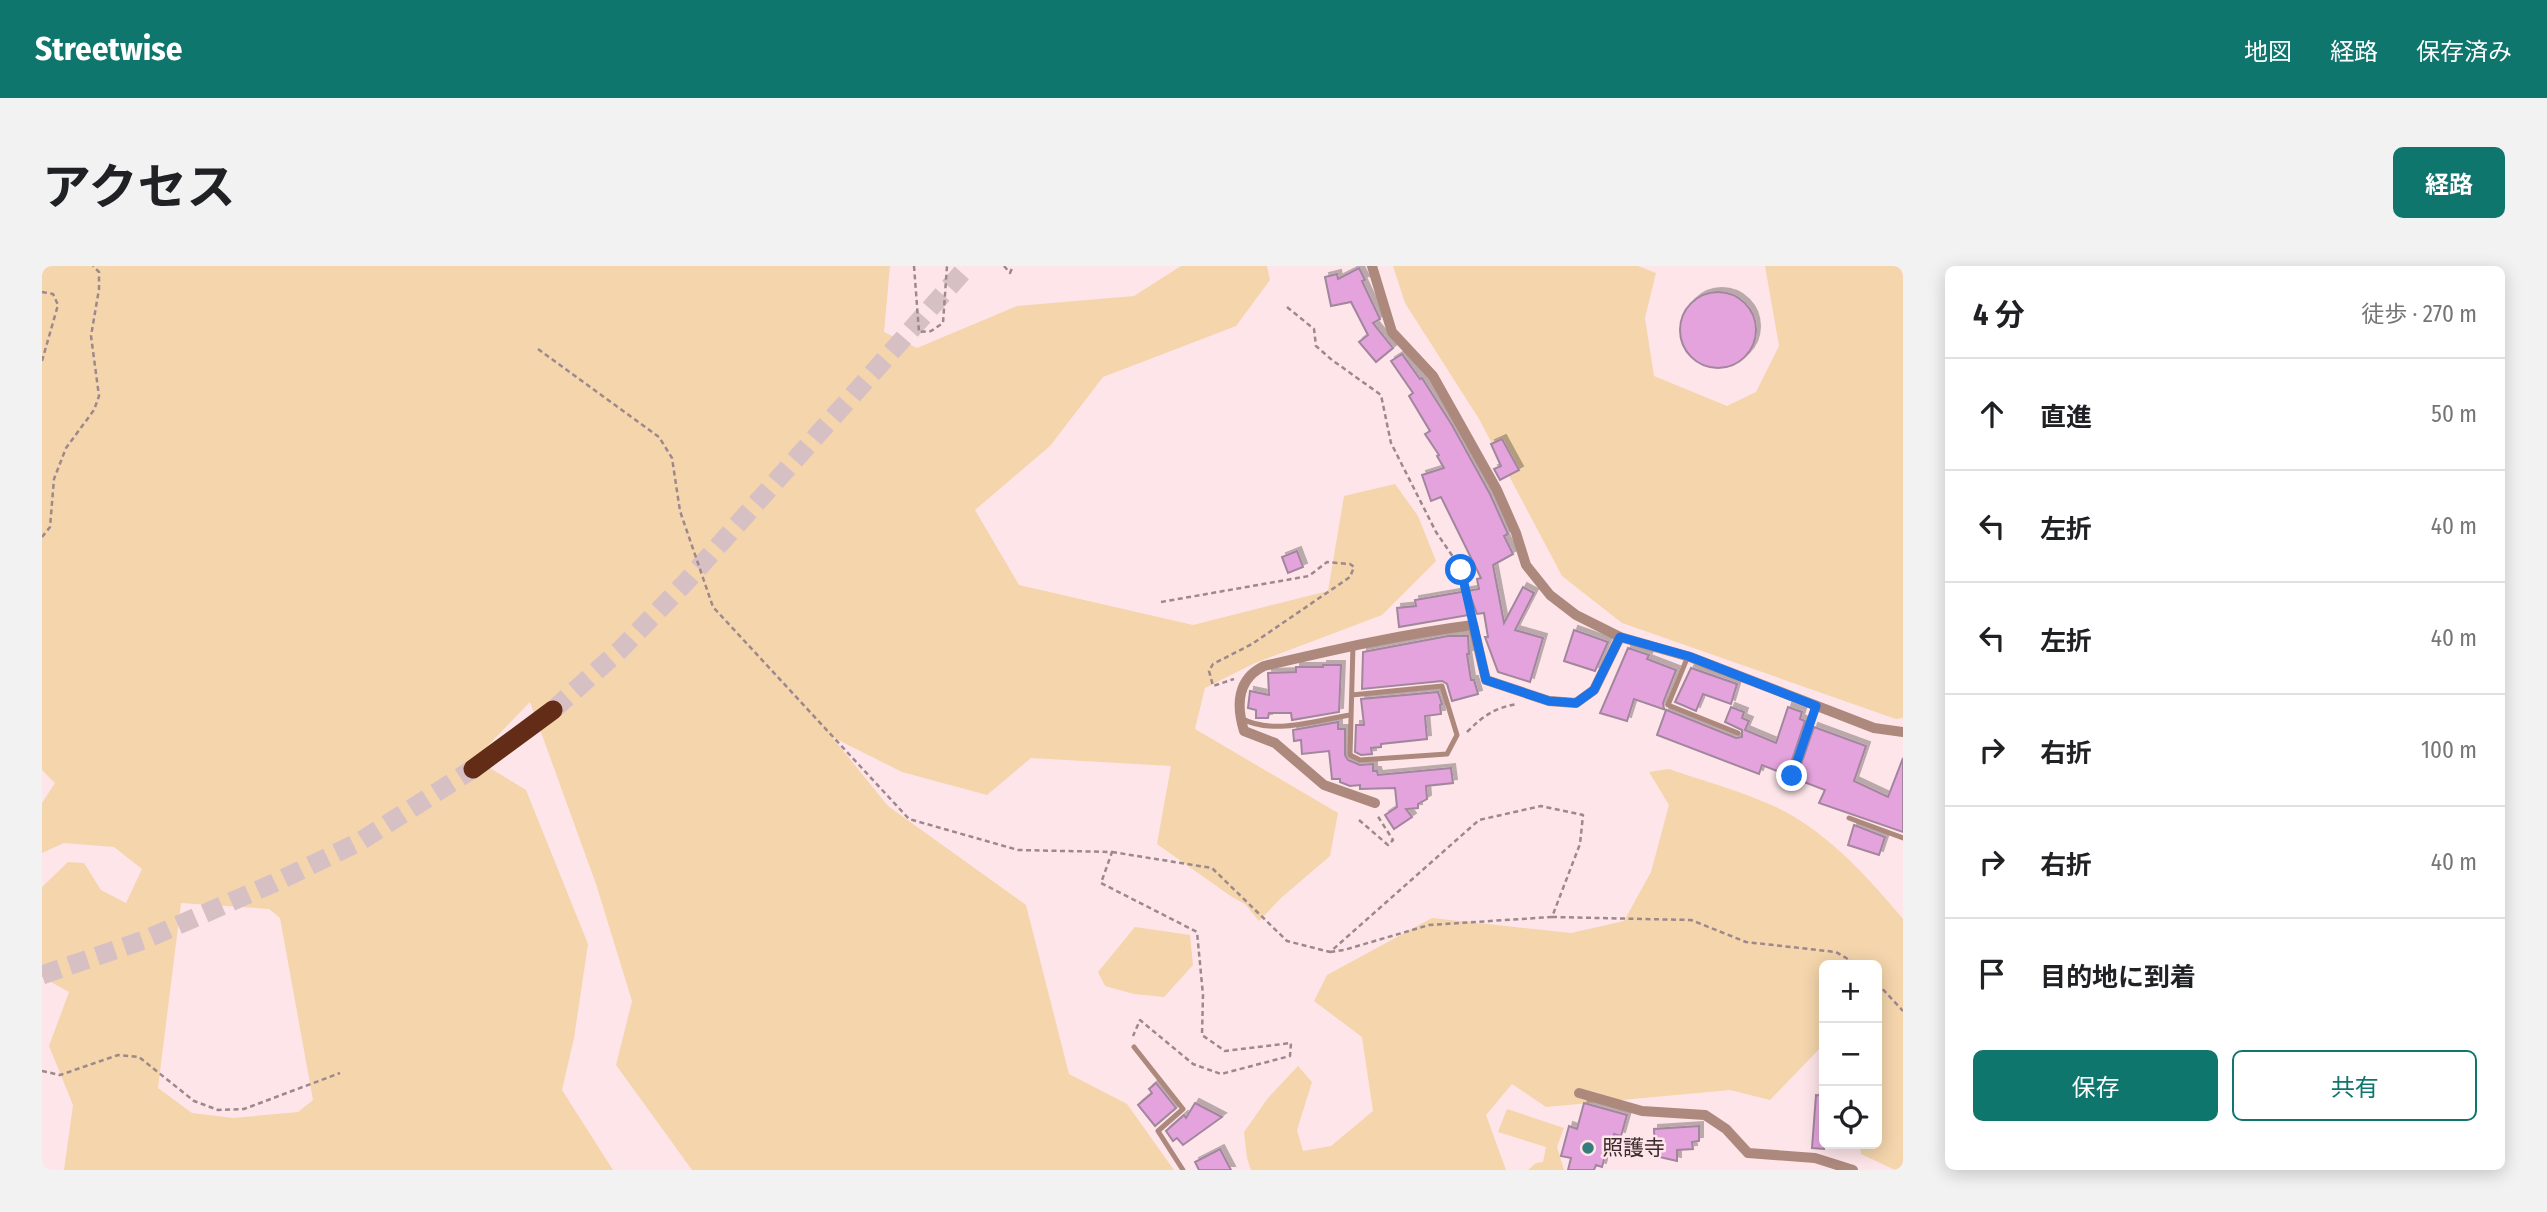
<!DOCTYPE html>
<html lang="ja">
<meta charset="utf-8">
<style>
:root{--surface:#fff;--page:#f2f2f2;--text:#202124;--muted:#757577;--line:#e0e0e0;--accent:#0f766e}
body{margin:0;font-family:"Fira Sans Condensed","Noto Sans JP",sans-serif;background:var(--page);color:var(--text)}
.controls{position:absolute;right:21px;bottom:21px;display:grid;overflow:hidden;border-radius:10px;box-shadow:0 4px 18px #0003}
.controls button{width:63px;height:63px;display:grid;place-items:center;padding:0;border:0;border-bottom:2px solid var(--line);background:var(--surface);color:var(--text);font:35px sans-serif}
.stop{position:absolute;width:21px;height:21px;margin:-16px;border:5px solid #1a73e8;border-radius:50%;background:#fff}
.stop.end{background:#1a73e8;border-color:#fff;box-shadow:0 2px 7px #0008}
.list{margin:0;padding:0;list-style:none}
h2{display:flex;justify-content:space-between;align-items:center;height:91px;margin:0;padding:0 28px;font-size:30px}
h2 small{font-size:23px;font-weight:400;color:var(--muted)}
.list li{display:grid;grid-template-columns:46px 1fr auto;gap:21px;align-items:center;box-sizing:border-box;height:112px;padding:0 28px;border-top:2px solid var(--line)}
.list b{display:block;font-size:26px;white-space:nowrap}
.list em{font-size:23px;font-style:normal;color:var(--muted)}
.actions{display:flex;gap:14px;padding:21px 28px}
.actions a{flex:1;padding:16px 0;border:2px solid var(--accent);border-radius:10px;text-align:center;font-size:24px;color:var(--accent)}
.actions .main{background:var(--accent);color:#fff}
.icon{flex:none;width:38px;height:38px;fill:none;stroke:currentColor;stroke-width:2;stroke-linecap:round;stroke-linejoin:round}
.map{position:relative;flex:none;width:1861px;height:904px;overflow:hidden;border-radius:10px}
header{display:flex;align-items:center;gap:42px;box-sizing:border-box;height:98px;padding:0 35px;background:var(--accent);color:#fff}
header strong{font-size:33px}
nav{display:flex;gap:38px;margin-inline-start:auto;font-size:24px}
.intro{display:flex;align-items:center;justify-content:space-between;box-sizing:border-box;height:168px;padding:0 42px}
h1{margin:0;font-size:49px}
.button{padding:18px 32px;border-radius:10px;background:var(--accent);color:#fff;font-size:24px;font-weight:700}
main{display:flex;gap:42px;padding:0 42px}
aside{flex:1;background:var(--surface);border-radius:10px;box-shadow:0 4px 18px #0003}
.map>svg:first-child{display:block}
</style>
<header>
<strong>Streetwise</strong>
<nav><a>地図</a><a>経路</a><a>保存済み</a></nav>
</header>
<div class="intro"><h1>アクセス</h1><a class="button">経路</a></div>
<main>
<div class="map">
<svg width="1861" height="904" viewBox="0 0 1861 904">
<defs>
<filter id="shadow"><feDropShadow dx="4" dy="-4" stdDeviation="0" flood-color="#0004"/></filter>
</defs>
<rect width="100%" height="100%" fill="#fee5e9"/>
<g fill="#f4d5ac" fill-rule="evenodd">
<path d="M0 0H848L842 66 875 82 975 40 1092 30 1139 0H1225L1228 14 1194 60 1061 111 1008 180 933 244 977 319 1151 359 1286 325 1302 230 1353 218 1376 250 1394 295 1340 349 1213 397 1163 422 1153 463 1296 547 1288 590 1239 632 1217 655 1203 638 1190 631 1115 578 1129 500 989 492 945 529 860 506 790 471 846 540 984 639 1027 808 1085 838 1132 904H650L574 799 590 735 554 618 488 436 433 493 484 524 546 678 532 772 520 824 571 904H22L31 839 7 780 27 726 0 711V621L26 596 42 597 59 624 84 637 100 603 72 581 22 577 0 587V537L13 517 0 504ZM139 637 227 643 238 652 271 834 256 846 191 852 150 847 116 822Z"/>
<polygon points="1351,0 1596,0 1614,7 1603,52 1612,110 1685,140 1714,126 1737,80 1723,0 1861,0 1861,452 1854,453 1580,357 1520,310 1437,153 1363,37"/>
<path d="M1627 503C1661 515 1706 527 1738 543 1786 567 1827 612 1861 653V904H1853L1819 888 1818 878H1835V699H1782V778L1728 834 1688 824 1504 841 1470 818 1444 849 1464 904H1209L1205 892 1202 866 1226 832 1256 800 1270 816 1255 864 1261 885 1289 880 1331 845 1320 771 1272 735 1285 709 1390 652 1529 667 1582 655 1609 606 1627 539 1607 506Z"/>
<polygon points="1093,661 1148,669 1151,699 1122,731 1092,728 1063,720 1056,706"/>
<polygon points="1465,843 1522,862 1515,881 1522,904 1486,904 1494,897 1501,896 1504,881 1456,866"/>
</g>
<g fill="#e4a3dc" stroke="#a1869d" stroke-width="2" filter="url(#shadow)">
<polygon points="1317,2 1323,14 1320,15 1338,53 1331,57 1351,82 1334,96 1317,76 1326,69 1309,36 1289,40 1283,11 1295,8 1296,13"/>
<circle cx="1676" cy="64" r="38"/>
<polygon points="1360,88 1378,113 1380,112 1410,159 1448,228 1466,268 1462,270 1471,288 1451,299 1462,357 1481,321 1492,327 1473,364 1501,372 1488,416 1456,406 1443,371 1446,371 1442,347 1435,348 1427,326 1427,349 1357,361 1355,342 1374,340 1373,334 1437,323 1435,313 1439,312 1399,231 1389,235 1380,209 1402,202 1395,190 1397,189 1383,168 1388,165 1367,130 1371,127 1349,95"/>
<polygon points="1460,173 1477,204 1458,214 1452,203 1459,200 1449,178"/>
<polygon points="1255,285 1261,301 1246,307 1240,291"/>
<polygon points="1532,364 1566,376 1553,405 1522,395"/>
<polygon points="1406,370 1426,370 1427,388 1425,388 1429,414 1432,414 1436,428 1410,435 1405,418 1400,415 1320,423 1321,386"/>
<polygon points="1586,382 1607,389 1605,393 1634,404 1621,437 1622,443 1694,472 1700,471 1700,464 1683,456 1689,441 1702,446 1700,452 1707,455 1703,464 1734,477 1746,441 1760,446 1758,453 1763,455 1745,509 1720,499 1717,508 1615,469 1624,444 1592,433 1585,455 1558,447"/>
<polygon points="1281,399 1299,399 1297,446 1250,454 1249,447 1227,447 1226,452 1214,452 1214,444 1206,442 1208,425 1227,429 1226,407 1254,406 1254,401 1281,401"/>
<polygon points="1649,402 1695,418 1689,438 1661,428 1654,445 1633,436"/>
<polygon points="1396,426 1400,438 1398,439 1399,448 1383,450 1385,473 1339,478 1339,481 1329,482 1330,488 1319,489 1313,486 1314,459 1322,459 1319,433"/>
<polygon points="1296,456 1296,463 1303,463 1303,489 1306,494 1318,499 1331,498 1331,505 1335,505 1336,509 1409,502 1411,517 1384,520 1385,533 1376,538 1376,542 1364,543 1370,551 1352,563 1343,549 1355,541 1353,522 1318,523 1318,519 1308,520 1298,516 1298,513 1290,513 1287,485 1260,488 1259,474 1252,475 1251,464"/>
<polygon points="1772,461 1824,480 1812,515 1846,531 1861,492 1861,566 1777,537 1783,524 1754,513"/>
<polygon points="1812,559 1843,571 1837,589 1806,579"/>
<polygon points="1114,817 1134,842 1113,860 1096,839 1110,827 1107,823"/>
<polygon points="1774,829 1782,830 1782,883 1770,882"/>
<polygon points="1153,837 1180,851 1141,879 1135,872 1131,875 1124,865 1142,849 1144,852"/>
<polygon points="1542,837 1585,849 1579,870 1572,868 1569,880 1566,879 1560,901 1554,899 1552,904 1526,904 1529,892 1519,890 1527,860 1535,863"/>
<polygon points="1657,860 1657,875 1650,876 1651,883 1635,884 1635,895 1613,890 1612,863"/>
<polygon points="1178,883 1189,904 1157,904 1153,896"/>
</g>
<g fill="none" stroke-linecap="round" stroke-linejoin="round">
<g stroke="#d7c0c4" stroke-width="19" stroke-dasharray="19 10" stroke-linecap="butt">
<polyline points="511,444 579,383 644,316 926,0"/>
<polyline points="0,709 102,674 232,617 317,576 431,503"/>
</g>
<g stroke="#9d888c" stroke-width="2.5" stroke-dasharray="5 3.5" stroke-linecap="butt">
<polyline points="872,0 877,66 889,65 901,57 905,0"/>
<polyline points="962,0 968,7 971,0"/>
<polyline points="0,26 11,28 16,39 0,95"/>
<polyline points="1245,41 1272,63 1274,80 1290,94 1339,129 1349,177 1394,266 1420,304 1429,349"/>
<polyline points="496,83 617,171 630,192 638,245 671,341 867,553 976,584 1070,586 1059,617 1155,666 1161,729 1160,769 1183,785 1249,777 1248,790 1179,808 1151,798 1098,754 1091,770"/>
<polyline points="0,271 8,261 12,213 24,182 52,144 57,130 49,70 57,23 57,6 51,0"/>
<polyline points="1119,336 1267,310 1285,296 1308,298 1312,301 1308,311 1210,378 1171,398 1167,405 1171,420 1192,413"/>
<path d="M1425 466C1441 450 1452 442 1475 438"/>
<polyline points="1317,554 1346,579 1351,574 1335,549"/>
<polyline points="1070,586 1170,602 1245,675 1288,686 1437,554 1499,540 1541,549 1538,578 1510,651 1387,659 1302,684 1288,686"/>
<polyline points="1510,651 1649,654 1704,676 1794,686 1816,699"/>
<polyline points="1835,717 1861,745"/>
<polyline points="0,805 18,809 76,789 97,791 152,835 176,844 202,843 298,807"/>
</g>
<g stroke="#ad897d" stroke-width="5">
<polyline points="1646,390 1626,439 1696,467"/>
<polyline points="1310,429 1400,420 1415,469 1405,488 1318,494 1308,489 1311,379"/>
<path d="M1199 452C1230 470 1274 454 1308 449"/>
<polyline points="1750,510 1774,440"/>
<polyline points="1807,552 1861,572"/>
<polyline points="1092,781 1141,843 1116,865 1141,904"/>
</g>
<g stroke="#ad897d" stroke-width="10">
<polyline points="1330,0 1350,66 1391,110 1455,224 1474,267 1484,299 1508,329 1534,349 1578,371 1648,391 1832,462 1861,466"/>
<path d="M1333 537 1282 519 1233 477 1202 465C1194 439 1195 413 1222 400 1291 384 1360 368 1431 359L1444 414 1507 435 1534 437 1552 424 1578 371"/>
<polyline points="1537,827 1600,845 1663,849 1684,863 1706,887 1773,892 1811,904"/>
</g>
<polyline stroke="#632c17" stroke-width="19" points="431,503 511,444"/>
</g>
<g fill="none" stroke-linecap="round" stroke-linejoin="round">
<polyline stroke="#1a73e8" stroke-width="9" points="1419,304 1444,414 1507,435 1534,437 1552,424 1578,371 1646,390 1774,440 1750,510"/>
</g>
<circle fill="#347d7b" stroke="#fee5e9" stroke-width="2.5" cx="1546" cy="882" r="7"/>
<g text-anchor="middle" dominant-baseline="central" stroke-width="5" stroke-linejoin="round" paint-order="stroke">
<g font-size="21" fill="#3b2b2e" stroke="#fee5e9" text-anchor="start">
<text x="1560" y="882">照護寺</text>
</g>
</g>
</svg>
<div class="controls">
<button>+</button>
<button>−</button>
<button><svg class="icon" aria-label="locate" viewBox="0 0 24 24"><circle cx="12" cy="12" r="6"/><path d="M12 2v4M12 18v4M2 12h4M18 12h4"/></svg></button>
</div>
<div class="stop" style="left:1419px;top:304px"></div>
<div class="stop end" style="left:1750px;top:510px"></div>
</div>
<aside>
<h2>4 分<small>徒歩 · 270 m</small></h2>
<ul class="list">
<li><svg class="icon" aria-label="ahead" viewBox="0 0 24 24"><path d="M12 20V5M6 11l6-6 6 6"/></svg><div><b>直進</b></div><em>50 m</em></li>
<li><svg class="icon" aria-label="left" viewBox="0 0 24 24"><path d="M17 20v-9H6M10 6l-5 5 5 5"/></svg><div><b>左折</b></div><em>40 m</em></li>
<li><svg class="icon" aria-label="left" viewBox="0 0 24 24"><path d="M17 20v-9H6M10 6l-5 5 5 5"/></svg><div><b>左折</b></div><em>40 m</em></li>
<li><svg class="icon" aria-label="right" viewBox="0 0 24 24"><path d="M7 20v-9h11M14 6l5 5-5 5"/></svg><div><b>右折</b></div><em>100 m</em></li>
<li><svg class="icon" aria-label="right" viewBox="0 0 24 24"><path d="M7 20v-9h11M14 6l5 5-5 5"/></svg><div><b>右折</b></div><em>40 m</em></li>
<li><svg class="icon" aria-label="arrive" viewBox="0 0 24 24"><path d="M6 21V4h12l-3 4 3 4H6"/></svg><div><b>目的地に到着</b></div></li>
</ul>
<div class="actions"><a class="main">保存</a><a>共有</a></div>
</aside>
</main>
